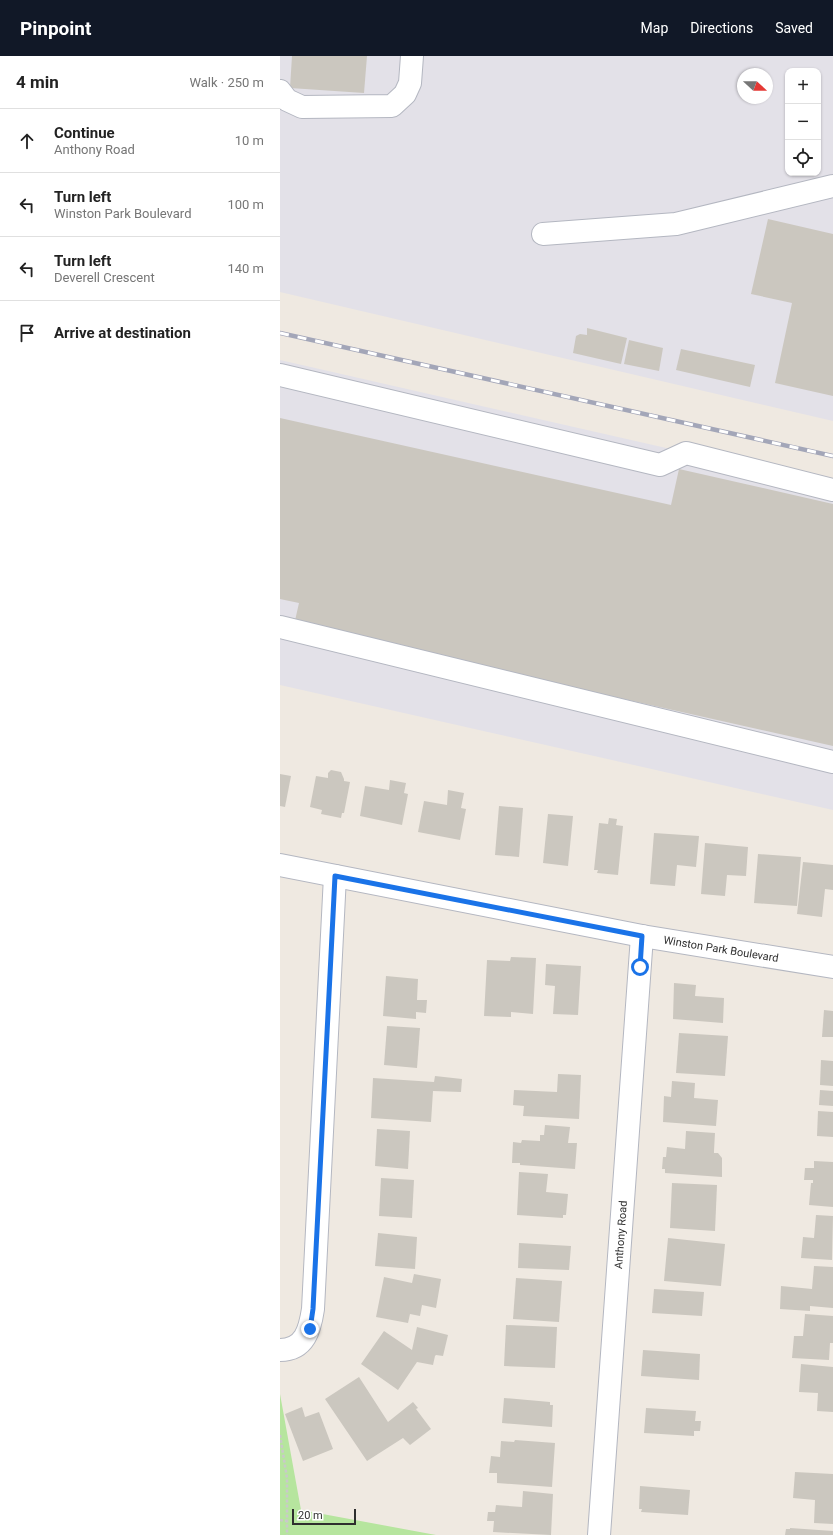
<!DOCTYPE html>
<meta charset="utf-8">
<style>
:root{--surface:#fff;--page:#f2f2f2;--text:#222;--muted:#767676;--line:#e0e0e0;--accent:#111827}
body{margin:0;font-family:Roboto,sans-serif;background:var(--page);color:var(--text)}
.controls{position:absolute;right:12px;top:12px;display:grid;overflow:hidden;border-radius:8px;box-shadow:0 1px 3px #0004}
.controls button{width:36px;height:36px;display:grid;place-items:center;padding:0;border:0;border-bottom:1px solid var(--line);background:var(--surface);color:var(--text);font:20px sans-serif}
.compass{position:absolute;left:457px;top:12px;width:36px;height:36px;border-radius:50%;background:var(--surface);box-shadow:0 1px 3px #0004;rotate:111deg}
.scale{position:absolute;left:12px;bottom:10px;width:64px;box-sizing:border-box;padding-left:4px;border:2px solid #2e2e2e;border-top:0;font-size:11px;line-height:14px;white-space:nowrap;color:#2e2e2e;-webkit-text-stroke:3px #fff;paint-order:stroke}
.stop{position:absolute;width:12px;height:12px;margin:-9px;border:3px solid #1a73e8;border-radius:50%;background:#fff}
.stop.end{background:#1a73e8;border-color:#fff;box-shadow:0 1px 4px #0008}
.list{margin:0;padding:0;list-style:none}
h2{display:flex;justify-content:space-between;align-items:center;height:52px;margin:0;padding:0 16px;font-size:17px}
h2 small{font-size:13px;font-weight:400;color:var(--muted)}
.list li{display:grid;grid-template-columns:26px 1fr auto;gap:12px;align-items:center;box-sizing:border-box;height:64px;padding:0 16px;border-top:1px solid var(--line)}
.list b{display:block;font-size:15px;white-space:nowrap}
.list p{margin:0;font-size:13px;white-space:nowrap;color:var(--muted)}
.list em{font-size:13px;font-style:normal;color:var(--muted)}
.icon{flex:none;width:22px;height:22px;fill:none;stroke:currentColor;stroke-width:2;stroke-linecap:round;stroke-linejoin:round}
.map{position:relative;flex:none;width:553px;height:1479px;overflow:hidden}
header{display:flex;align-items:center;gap:24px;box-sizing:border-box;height:56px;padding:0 20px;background:var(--accent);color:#fff}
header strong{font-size:19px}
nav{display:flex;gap:22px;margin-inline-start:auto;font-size:14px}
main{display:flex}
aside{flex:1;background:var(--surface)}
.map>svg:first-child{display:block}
</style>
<header>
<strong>Pinpoint</strong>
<nav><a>Map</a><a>Directions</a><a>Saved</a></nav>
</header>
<main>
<aside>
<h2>4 min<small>Walk · 250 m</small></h2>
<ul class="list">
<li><svg class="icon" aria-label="ahead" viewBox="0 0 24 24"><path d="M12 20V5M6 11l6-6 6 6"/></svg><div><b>Continue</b><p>Anthony Road</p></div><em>10 m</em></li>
<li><svg class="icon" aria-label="left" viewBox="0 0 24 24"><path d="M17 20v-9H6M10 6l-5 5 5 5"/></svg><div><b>Turn left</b><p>Winston Park Boulevard</p></div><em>100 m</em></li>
<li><svg class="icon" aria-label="left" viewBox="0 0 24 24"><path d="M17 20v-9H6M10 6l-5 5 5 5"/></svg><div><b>Turn left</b><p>Deverell Crescent</p></div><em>140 m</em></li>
<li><svg class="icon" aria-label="arrive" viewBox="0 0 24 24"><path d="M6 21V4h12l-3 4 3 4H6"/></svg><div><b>Arrive at destination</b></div></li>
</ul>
</aside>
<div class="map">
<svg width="553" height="1479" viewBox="0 0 553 1479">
<rect width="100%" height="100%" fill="#efe9e1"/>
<g fill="#e3e1e8" fill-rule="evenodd">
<path d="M0 0H553V365L0 236ZM508 15H538V117H508ZM463 18H487V42H463Z"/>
<polygon points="0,304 553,430 553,754 0,629"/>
</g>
<polygon fill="#b6e59e" points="0,1338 21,1454 156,1479 0,1479"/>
<g fill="#cbc7bf">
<polygon points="12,0 87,0 84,37 10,32"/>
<polygon points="488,163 553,178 553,340 495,327 512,247 471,238"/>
<polygon points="307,272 347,282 341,308 293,297 296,280 300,278 307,279"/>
<polygon points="349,284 383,292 379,315 344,308"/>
<polygon points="401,293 475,309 470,331 396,314"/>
<polygon points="0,362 391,449 399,413 553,448 553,690 14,569 19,547 0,543"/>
<polygon points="51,714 61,716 64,723 64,725 70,726 64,757 62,757 61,762 41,758 42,754 30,751 36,720 48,722 48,717"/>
<polygon points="0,718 11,720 5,751 0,750"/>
<polygon points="110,724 126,727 124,737 128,738 122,769 80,760 85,730 109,734"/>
<polygon points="168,734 184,737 181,752 186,753 180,784 138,776 144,745 167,749"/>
<polygon points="219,750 243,752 239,801 215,799"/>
<polygon points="268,758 293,760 288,810 263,807"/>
<polygon points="329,762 337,763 336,769 343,770 338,819 317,817 318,814 314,814 319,767 328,768"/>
<polygon points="374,777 419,780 416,811 397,809 395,830 370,828"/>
<polygon points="425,787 468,791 466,820 447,819 445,840 421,838"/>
<polygon points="478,798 521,801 517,850 474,847"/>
<polygon points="523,806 553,809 553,834 545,833 542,861 517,858"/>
<polygon points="231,901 256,902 253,958 231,956 231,961 204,960 207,904 230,905"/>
<polygon points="266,908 301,910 298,959 273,958 275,930 265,929"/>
<polygon points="106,920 138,923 137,944 147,944 146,957 136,956 136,963 103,960"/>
<polygon points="394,927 416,929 415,940 444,942 443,967 393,963"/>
<polygon points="544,954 553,955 553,981 542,981"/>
<polygon points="107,970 140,972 137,1012 104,1009"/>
<polygon points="399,977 448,980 445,1020 396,1017"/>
<polygon points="541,1004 553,1005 553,1030 540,1029"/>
<polygon points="278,1018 301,1019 299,1063 243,1060 244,1050 233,1049 234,1034 277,1036"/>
<polygon points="155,1020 182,1023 181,1036 153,1035 151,1066 91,1062 93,1022 154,1026"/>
<polygon points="392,1025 415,1027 414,1042 438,1044 436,1070 383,1066 384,1040 391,1041"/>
<polygon points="540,1034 553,1035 553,1050 539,1049"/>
<polygon points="538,1055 553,1056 553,1081 537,1080"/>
<polygon points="265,1069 290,1071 288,1087 297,1087 295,1113 240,1109 240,1107 232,1107 233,1086 241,1087 242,1084 260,1085 260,1079 264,1079"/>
<polygon points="97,1073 130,1075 128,1113 95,1110"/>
<polygon points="406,1075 435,1077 434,1095 434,1097 438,1097 442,1102 442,1121 385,1117 385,1113 382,1113 383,1101 386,1101 387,1091 405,1093"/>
<polygon points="534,1105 553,1106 553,1151 529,1149 531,1127 533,1127 533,1124 524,1124 525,1112 534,1112"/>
<polygon points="239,1116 268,1118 266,1136 288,1138 286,1159 283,1159 283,1162 237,1159"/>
<polygon points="101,1122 134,1124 132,1162 99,1160"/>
<polygon points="392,1127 437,1129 435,1175 390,1172"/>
<polygon points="536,1159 553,1160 552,1204 521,1202 523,1181 534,1182"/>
<polygon points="98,1177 137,1181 135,1213 95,1210"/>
<polygon points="388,1182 445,1188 441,1230 384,1225"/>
<polygon points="239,1187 291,1190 289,1214 238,1212"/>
<polygon points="534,1210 553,1211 553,1252 530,1250 530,1255 500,1253 501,1230 532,1233"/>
<polygon points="134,1218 161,1223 156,1252 142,1249 140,1260 130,1258 128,1267 96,1261 104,1221 132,1227"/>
<polygon points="236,1222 282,1225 279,1266 233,1263"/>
<polygon points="374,1233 424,1236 422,1260 372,1257"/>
<polygon points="525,1258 553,1260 553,1287 550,1287 549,1304 512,1302 514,1280 523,1280"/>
<polygon points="226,1269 277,1271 275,1312 224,1310"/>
<polygon points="137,1271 168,1279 163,1300 156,1299 155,1300 153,1309 137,1306 118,1334 81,1308 104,1275 132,1294"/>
<polygon points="363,1294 420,1298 419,1324 361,1320"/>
<polygon points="521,1308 553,1311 553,1356 537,1355 538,1337 519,1336"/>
<polygon points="79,1321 108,1366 133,1346 138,1352 136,1353 151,1373 130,1389 123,1382 87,1405 45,1343"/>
<polygon points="224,1342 270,1346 270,1349 273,1349 272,1371 222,1367"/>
<polygon points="22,1351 25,1361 39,1356 53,1393 23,1405 5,1358"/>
<polygon points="366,1352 416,1355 415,1365 421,1365 420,1375 414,1375 414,1380 364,1377"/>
<polygon points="235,1384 275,1387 272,1431 217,1427 217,1417 209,1417 211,1400 220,1401 221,1385 234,1386"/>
<polygon points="515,1416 553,1418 553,1468 534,1467 535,1444 513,1442"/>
<polygon points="360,1430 410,1434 408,1459 361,1456 362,1453 359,1453"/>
<polygon points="243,1435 273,1438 271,1479 213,1476 214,1465 207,1465 208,1456 215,1456 216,1449 242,1451"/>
<polygon points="510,1472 553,1475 553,1479 505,1479 506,1473 510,1473"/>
</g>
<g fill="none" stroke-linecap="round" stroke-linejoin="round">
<defs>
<g id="minor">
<polyline points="0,35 7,44 22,51 112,50 125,38 130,27 132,0"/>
<polyline points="263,178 396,168 553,130"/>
<polyline points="0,319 380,409 406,397 553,434"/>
<polyline points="0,571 553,706"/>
<path id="s1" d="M0 809 362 880 553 911"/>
<path d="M0 1294C25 1294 30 1273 33 1253L55 820"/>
<path id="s2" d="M319 1479 362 880"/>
</g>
</defs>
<use href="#minor" stroke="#b4b7c1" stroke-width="24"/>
<g stroke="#c9c9c9" stroke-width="2.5" stroke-dasharray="3 2" stroke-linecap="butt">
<polyline points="0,1379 7,1422 7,1479"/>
<polyline points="0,1464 7,1465"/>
</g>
<use href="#minor" stroke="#fff" stroke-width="22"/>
<defs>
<polyline id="rail" points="0,277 553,400"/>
</defs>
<use href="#rail" stroke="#a3a6b8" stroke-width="4.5"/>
<use href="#rail" stroke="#fff" stroke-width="3" stroke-dasharray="9" stroke-linecap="butt"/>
</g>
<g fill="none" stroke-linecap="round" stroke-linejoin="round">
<polyline stroke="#1a73e8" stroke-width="5" points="30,1273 33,1253 55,820 362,880 360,911"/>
</g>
<g text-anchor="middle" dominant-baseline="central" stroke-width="3.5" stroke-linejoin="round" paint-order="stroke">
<g font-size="11" fill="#2e2e2e" stroke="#fff">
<text stroke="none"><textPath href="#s1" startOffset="449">Winston Park Boulevard</textPath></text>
<text stroke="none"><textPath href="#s2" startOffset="301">Anthony Road</textPath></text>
</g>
</g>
</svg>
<div class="controls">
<button>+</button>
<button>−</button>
<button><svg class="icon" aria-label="locate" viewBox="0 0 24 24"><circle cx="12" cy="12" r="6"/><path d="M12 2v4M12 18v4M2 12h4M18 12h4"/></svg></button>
</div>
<svg class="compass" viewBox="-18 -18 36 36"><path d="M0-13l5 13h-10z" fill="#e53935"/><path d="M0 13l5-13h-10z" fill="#767676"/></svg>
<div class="scale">20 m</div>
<div class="stop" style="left:360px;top:911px"></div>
<div class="stop end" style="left:30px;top:1273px"></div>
</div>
</main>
